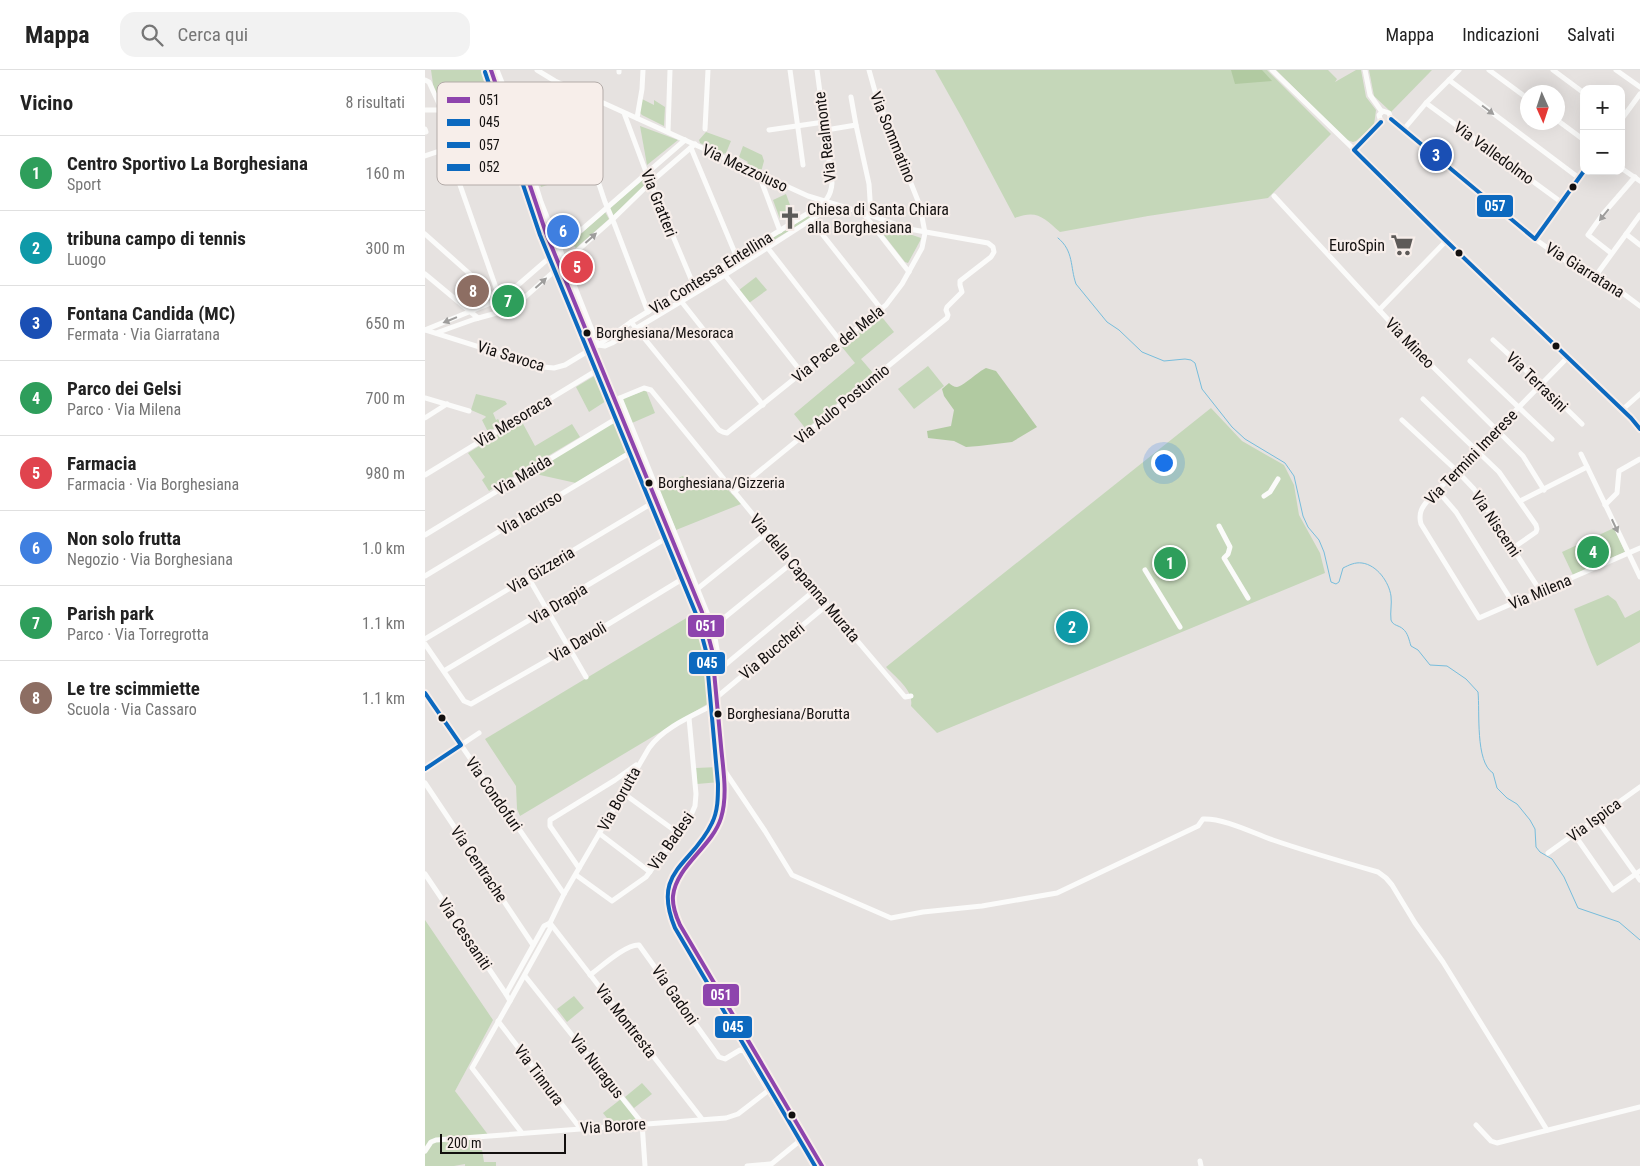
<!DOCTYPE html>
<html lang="it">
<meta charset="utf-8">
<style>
:root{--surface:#fff;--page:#f2f2f2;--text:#222;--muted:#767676;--line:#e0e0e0;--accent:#5d5a58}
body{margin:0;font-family:"Roboto Condensed",sans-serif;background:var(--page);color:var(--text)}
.controls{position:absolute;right:15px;top:15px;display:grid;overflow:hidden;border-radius:10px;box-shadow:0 5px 20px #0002}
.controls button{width:45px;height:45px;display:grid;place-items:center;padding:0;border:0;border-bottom:1px solid var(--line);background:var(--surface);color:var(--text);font:25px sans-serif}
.compass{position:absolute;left:1095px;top:15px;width:45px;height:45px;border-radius:50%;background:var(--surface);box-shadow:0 5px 20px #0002;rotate:177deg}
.scale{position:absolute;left:15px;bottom:12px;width:126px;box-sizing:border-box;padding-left:5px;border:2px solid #13100f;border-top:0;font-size:14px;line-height:18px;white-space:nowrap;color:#13100f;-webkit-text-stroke:4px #f7eeea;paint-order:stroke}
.you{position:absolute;left:738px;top:392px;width:18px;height:18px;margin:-12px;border:4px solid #fff;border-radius:50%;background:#1a73e8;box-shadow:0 0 0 8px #1a73e833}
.badge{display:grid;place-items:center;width:32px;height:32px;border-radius:50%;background:var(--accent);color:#fff;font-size:16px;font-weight:700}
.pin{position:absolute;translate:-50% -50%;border:2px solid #fff;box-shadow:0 1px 5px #0006}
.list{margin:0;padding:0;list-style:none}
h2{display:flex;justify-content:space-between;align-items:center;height:65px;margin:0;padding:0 20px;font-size:21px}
h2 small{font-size:16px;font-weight:400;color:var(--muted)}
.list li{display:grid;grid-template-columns:32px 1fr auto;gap:15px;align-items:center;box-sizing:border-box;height:75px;padding:0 20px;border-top:1px solid var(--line)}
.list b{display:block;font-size:19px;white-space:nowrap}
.list p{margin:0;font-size:16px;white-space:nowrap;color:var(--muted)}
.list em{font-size:16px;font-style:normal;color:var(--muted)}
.icon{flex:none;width:28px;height:28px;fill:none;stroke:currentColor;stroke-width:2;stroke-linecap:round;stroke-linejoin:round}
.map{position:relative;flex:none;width:1215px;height:1096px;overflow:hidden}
header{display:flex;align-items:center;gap:30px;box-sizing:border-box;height:70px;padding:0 25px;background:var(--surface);border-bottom:1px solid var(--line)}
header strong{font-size:24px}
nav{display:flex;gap:28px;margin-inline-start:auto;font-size:18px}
.search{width:350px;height:45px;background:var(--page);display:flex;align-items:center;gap:12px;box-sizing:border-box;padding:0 18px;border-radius:15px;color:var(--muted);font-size:19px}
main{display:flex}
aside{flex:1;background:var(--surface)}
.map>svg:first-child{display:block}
</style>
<header>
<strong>Mappa</strong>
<div class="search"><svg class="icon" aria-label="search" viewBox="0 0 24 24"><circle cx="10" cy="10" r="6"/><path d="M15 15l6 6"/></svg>Cerca qui</div>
<nav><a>Mappa</a><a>Indicazioni</a><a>Salvati</a></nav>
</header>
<main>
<aside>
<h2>Vicino<small>8 risultati</small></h2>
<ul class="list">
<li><span class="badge" style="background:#2e9e5b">1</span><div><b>Centro Sportivo La Borghesiana</b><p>Sport</p></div><em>160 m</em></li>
<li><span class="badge" style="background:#0f9aa8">2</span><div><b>tribuna campo di tennis</b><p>Luogo</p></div><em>300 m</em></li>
<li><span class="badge" style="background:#1a4fb4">3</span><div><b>Fontana Candida (MC)</b><p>Fermata · Via Giarratana</p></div><em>650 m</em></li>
<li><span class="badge" style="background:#2e9e5b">4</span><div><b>Parco dei Gelsi</b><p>Parco · Via Milena</p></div><em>700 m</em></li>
<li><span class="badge" style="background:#e0444e">5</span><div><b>Farmacia</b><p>Farmacia · Via Borghesiana</p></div><em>980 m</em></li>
<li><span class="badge" style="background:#3f7fe0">6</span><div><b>Non solo frutta</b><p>Negozio · Via Borghesiana</p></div><em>1.0 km</em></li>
<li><span class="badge" style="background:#2e9e5b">7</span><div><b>Parish park</b><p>Parco · Via Torregrotta</p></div><em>1.1 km</em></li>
<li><span class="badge" style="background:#8d6e63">8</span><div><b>Le tre scimmiette</b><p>Scuola · Via Cassaro</p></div><em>1.1 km</em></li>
</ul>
</aside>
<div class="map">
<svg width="1215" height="1096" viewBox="0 0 1215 1096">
<rect width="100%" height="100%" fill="#e6e2e0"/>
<g fill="#c5d7b9">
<polygon points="6,0 62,0 75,34 17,33 9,21"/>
<path d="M510 0H842L906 64 843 128 723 146 635 162C619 148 612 139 590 148L537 48Z"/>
<polygon points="851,0 903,0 912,9 910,12 931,0 936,0 941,27 951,40 949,55 931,71 928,72 922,70"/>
<polygon points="944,0 1007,0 966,42 949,26"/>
<polygon points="217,29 229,35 229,30 240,37 239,56 217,45 215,43"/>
<polygon points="215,56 253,70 222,95"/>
<polygon points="152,59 167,104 146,111 144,108 116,117 111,103 140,93 131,66"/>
<polygon points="281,62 306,71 301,83 298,84 275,73 274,70"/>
<polygon points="318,76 337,85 339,91 336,102 321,95 323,92 314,87"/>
<polygon points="220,107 223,114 188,146 184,139"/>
<polygon points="361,124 368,143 355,149 348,130"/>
<polygon points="401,135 402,137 399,140 315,190 315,187"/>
<polygon points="180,142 184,149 151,178 149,176 151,174 148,171"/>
<polygon points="452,153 496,168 495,171 483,193 480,192 451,155"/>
<polygon points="331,207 342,220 324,233 314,220"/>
<polygon points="456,246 469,262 436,289 448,303 381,359 369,344 430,293 417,277"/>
<polygon points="503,296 519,316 489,339 473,319"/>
<polygon points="171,305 181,331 164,342 151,317"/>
<polygon points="221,320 230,343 207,353 197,329"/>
<polygon points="51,324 80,331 82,334 68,343 71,350 73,349 76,354 63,362 57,350 61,347 60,346 46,340"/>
<path d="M786 338 817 371 859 395 869 415 874 445 895 483 900 503 512 663 486 636C489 620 471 608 461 597Z"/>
<polygon points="96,350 110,376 147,354 155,367 64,421 57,410 60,407 43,383"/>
<polygon points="190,351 202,382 151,413 106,403"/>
<polygon points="258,406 267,420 294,410 316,434 251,460 233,417"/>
<polygon points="1189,458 1200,482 1148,505 1137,482"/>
<path d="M1183 525 1191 531 1200 548 1215 540V572L1172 596C1163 577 1157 558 1149 539Z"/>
<path d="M268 544C279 575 280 602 284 633L95 746 92 739 91 716 60 669Z"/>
<polygon points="293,697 295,712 272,714 271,698"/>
<polygon points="0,850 68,950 30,1021 64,1066 55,1067 59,1092 71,1092 71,1096 40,1096 40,1094 29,1096 0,1096"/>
<polygon points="149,926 159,938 142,952 132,939"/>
<polygon points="217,1013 227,1024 209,1038 200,1027"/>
<polygon points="196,1029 212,1050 185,1052 178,1043"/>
</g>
<g fill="#b1caa1">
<polygon points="806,0 837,0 847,11 810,14"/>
<path d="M561 298 571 301 612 357 587 372 554 376 541 377 529 371 503 368 502 361 526 356 529 340 519 326 517 319 524 313C526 315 529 317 532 317 537 317 554 301 561 298Z"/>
</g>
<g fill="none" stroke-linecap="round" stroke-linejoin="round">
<path stroke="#77bddc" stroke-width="1" d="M633 168C649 181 645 197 651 214L682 252 694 260 717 282 739 291 760 289 766 290 770 293 777 319 807 357 820 369 860 393 869 406 878 446 883 457 894 470 899 482 906 512 911 514 914 512 918 498C924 495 930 492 937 493 952 495 964 512 966 526 967 534 965 542 966 550 968 556 974 555 978 559 983 563 984 570 986 576L993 580 1005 595 1022 596 1041 609 1053 622C1055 641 1050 692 1068 703L1072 718 1082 728 1092 734 1105 750 1110 759 1111 777 1115 782 1127 789 1139 807 1153 838 1194 852 1215 870"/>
<g stroke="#fbfbfa" stroke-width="5">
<path d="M66 0 121 163 277 542 283 561 287 580 299 714C299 729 299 745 291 759 273 794 231 810 255 855L339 999 397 1096"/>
<polyline points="72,0 84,30 116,132 173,275"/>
<polyline points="112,0 130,11 383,126 442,144 484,159 563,173 568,177 569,182 566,187 535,211 535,215 537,222 522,237 521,240 523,245 522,248 309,422"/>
<polyline points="365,0 378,95"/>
<polyline points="847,0 1206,348 1215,359"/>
<polyline points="940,0 945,25 957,42"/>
<polyline points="1064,0 1102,28"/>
<polyline points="1128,0 1159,23"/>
<polyline points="1191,0 1215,17"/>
<polyline points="194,2 194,0"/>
<polyline points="0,10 4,12 15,36 21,41 81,44"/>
<polyline points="1024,10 1154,108"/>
<polyline points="141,16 180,132 189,153 223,242"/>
<polyline points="426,27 431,55"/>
<polyline points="1001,33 1136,132"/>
<polyline points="0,40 18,40"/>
<polyline points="199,43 221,102 269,216"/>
<polyline points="212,48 217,19 218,0"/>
<polyline points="966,49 1110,169 1141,191 1157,199 1172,204 1215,236"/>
<polyline points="1132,50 1159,70"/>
<polyline points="1196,50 1215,24"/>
<polyline points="956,52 954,45 958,41 964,43 966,49"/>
<polyline points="0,59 1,62"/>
<polyline points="78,59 115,165 274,551 282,581 288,636"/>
<polyline points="280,59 283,0"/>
<polyline points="979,59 1001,33 1034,0"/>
<polyline points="344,60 399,52"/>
<polyline points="401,60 431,55 444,114 446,145"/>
<polyline points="243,62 245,0"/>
<polyline points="22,78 75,229"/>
<polyline points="266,78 315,195"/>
<polyline points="929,80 956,52"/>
<polyline points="0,86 80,59"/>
<polyline points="1196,98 1215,111"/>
<polyline points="334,105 355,161"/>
<polyline points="849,126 992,281 1098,386 1119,420"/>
<polyline points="438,143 484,202"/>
<polyline points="386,150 457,240"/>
<polyline points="0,164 46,205 72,230"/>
<polyline points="1201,164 1215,175"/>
<polyline points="1110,169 1159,101"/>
<polyline points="342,177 416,272"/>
<polyline points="1186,183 1163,165 1178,144 1210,107"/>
<polyline points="0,204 53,248"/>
<polyline points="1172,204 1215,145"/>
<polyline points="300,205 377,303"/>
<polyline points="256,231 338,335"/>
<polyline points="954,240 1022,170"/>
<polyline points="206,252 294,360 298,362 302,363 461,235 477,214 497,178 500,163 495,136 451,25 444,0"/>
<path d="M0 260 118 297 129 298 140 295 173 275 206 252 390 139C400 132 406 127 407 113L392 0"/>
<polyline points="0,260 73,230 86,221 260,70"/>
<polyline points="11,263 50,249 79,241 90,236 188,149 226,112 270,74"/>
<polyline points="1068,270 1116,314 1157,354"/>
<polyline points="173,275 180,276 187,273 300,205 409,135"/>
<path d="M1142 288 1004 429C997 437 993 443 996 454L1054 548 1215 478"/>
<polyline points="1045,291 1127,369"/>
<polyline points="0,328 44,341"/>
<polyline points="195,328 283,545 288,557 295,596 300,595 390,520"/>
<polyline points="998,329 1074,402 1111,455 1112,459 1111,462 1088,478"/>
<polyline points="190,330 219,318 226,320 402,535 480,627 486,626"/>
<polyline points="1197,340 1215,324"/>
<polyline points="0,348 22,334"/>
<polyline points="977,350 1031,400 1049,419 1116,522"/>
<polyline points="1156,384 1215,507"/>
<polyline points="0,405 174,299"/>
<polyline points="1012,420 1031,442 1088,533"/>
<polyline points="839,426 845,422 853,409"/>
<polyline points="1095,431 1162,397"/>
<polyline points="1180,435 1192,423 1194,401 1215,389"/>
<polyline points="794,456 805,477 803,484 799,488 823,528"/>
<polyline points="0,465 194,347"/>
<polyline points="720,500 755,557"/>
<polyline points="0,506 208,381"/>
<polyline points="103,507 161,607"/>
<polyline points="271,520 343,462"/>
<polyline points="288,557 368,492"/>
<polyline points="0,569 229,432"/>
<polyline points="0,574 39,631 46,634 144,578 259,508"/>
<polyline points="19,601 243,467"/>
<polyline points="0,623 139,824"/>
<polyline points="292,627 402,535"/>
<polyline points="0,699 54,663"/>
<path d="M299 700 340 761 367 805 466 848 498 842 557 836 632 823 773 756 778 749C799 748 828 763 848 770 883 782 918 792 953 802L961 808 967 815 990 853 1018 892 1122 1060"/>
<polyline points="0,713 108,875"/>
<polyline points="198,723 253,763"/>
<polyline points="1171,748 1215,810"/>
<polyline points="175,764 225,802"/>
<polyline points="1149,764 1188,820 1215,801"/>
<polyline points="1123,783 1215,717"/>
<polyline points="154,798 125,756 125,750 190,710 211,695"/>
<polyline points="0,804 81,924"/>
<polyline points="151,805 187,831 221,807 266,745 270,736 271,724 264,648"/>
<polyline points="125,853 277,1049"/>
<path d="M165 905C176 897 201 874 214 875L294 987 300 989 315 980 319 981 375 1071"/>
<polyline points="100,906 217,1053 220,1096"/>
<polyline points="85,931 125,859 125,853"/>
<polyline points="73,951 155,1058"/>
<polyline points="1051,1055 1066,1071 1072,1073 1215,1037"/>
<path d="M97 1063 47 998 85 931 81 924 119 856 125 853 139 824 224 678C239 657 267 646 290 634"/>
<polyline points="0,1081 6,1072 11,1070 301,1048 313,1044 344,1020"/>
<polyline points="775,1091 776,1096"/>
<polyline points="322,1096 345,1094"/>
<polyline points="344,1096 377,1069"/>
</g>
<defs>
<path id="bus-1" d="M66 0 121 163 277 542 287 580C290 612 293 644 296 676 298 699 303 725 296 748 287 777 251 796 248 826 247 836 251 846 255 855L397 1096"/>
<path id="bus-2" d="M60 2 115 165 271 544 281 581 293 714C293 727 293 741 287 753 267 796 226 800 250 858L390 1096"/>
<g id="bus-3">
<polyline points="966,49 1110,169 1159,101"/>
<polyline points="956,52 929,80 1016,166 1206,348 1215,359"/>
</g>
<polyline id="bus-4" points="0,623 36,675 0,699"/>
</defs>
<use href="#bus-1" stroke="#f7eeea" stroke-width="8"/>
<use href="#bus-2" stroke="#f7eeea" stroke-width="8"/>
<use href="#bus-3" stroke="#f7eeea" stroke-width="8"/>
<use href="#bus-4" stroke="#f7eeea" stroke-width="8"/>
<use href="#bus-1" stroke="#8e44ad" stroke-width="4"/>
<use href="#bus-2" stroke="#0c69bf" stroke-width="4"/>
<use href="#bus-3" stroke="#0c69bf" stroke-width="4"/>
<use href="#bus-4" stroke="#0c69bf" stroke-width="4"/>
</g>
<defs><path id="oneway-solid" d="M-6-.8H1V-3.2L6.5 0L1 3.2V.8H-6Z" transform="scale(1.25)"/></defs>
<g fill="#9e9d9c">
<use href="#oneway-solid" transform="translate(1063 40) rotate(37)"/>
<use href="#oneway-solid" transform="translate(1179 145) rotate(129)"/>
<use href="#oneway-solid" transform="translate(166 168) rotate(-42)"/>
<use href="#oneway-solid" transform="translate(116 213) rotate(-42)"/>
<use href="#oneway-solid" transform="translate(25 250) rotate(158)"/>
<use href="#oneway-solid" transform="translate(1190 456) rotate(65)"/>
</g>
<defs>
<symbol id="church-bare" viewBox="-9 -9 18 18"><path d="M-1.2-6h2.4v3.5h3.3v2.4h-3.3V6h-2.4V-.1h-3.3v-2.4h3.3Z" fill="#5d5a58" stroke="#f7eeea" stroke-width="2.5" paint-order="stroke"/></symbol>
<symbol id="supermarket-bare" viewBox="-9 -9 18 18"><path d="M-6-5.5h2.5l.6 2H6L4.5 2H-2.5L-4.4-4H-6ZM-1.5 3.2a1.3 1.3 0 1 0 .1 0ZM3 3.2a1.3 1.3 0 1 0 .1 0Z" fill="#5d5a58" stroke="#f7eeea" stroke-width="2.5" paint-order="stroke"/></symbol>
</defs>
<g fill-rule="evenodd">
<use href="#church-bare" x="349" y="132" width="32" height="32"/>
<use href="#supermarket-bare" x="961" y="159" width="32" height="32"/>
</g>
<g fill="#13100f" stroke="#f7eeea" stroke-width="2">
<circle cx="1148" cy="117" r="4.5"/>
<circle cx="1034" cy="183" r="4.5"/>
<circle cx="162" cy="263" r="4.5"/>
<circle cx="1131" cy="276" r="4.5"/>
<circle cx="224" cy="413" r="4.5"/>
<circle cx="293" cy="644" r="4.5"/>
<circle cx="17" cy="648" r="4.5"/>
<circle cx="367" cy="1045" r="4.5"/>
</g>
<g text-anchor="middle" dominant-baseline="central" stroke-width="4.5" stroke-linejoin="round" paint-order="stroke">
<g font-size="15" fill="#13100f" stroke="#f7eeea" text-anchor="start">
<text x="171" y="263">Borghesiana/Mesoraca</text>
<text x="233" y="413">Borghesiana/Gizzeria</text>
<text x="302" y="644">Borghesiana/Borutta</text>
</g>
<g font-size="16" fill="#13100f" stroke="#f7eeea">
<text transform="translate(400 67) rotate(-97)">Via Realmonte</text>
<text transform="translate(468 67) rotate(68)">Via Sommatino</text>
<text transform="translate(1069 83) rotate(36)">Via Valledolmo</text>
<text transform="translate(320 98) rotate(25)">Via Mezzoiuso</text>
<text transform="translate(234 133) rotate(68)">Via Gratteri</text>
<text transform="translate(1160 200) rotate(32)">Via Giarratana</text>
<text transform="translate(286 203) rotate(-32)">Via Contessa Entellina</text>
<text transform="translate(985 273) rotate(46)">Via Mineo</text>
<text transform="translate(413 274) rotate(-39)">Via Pace del Mela</text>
<text transform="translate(86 286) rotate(17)">Via Savoca</text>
<text transform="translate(1112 312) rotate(44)">Via Terrasini</text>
<text transform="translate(417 334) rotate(-39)">Via Aulo Postumio</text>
<text transform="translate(88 351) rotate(-31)">Via Mesoraca</text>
<text transform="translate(1046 387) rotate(-46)">Via Termini Imerese</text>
<text transform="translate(98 405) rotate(-31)">Via Maida</text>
<text transform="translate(105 443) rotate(-31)">Via Iacurso</text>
<text transform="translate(1071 454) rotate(56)">Via Niscemi</text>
<text transform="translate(116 500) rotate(-31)">Via Gizzeria</text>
<text transform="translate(380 508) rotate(50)">Via della Capanna Murata</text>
<text transform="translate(1115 522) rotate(-23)">Via Milena</text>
<text transform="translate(133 534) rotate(-31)">Via Drapia</text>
<text transform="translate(153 572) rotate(-31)">Via Davoli</text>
<text transform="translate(347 581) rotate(-40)">Via Buccheri</text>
<text transform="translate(69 724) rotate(55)">Via Condofuri</text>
<text transform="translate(194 729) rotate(-61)">Via Borutta</text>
<text transform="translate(1169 750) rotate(-36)">Via Ispica</text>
<text transform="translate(246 771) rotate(-55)">Via Badesi</text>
<text transform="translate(54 794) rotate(56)">Via Centrache</text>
<text transform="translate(40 864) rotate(56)">Via Cessaniti</text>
<text transform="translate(250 925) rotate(55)">Via Gadoni</text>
<text transform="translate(201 951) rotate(52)">Via Montresta</text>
<text transform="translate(172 996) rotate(52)">Via Nuragus</text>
<text transform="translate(114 1005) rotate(53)">Via Tinnura</text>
<text transform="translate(188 1056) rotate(-4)">Via Borore</text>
</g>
<g font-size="16" fill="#13100f" stroke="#f7eeea" text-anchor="start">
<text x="382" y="139">Chiesa di Santa Chiara<tspan x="382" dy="18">alla Borghesiana</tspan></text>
<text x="960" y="175" text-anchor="end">EuroSpin</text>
</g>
</g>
<rect x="12" y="12" width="166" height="103" rx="8" fill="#f7eeea" stroke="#b3aba8" stroke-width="1"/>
<rect x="22" y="27" width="23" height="6" fill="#8e44ad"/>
<rect x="22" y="49" width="23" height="7" fill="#0c69bf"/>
<rect x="22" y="72" width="23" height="6" fill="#0c69bf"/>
<rect x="22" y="94" width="23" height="7" fill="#0c69bf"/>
<g font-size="14" fill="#13100f">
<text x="54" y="35">051</text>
<text x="54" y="57">045</text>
<text x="54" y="80">057</text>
<text x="54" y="102">052</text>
</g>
<g stroke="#f7eeea" stroke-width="2">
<rect x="1051" y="124" width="38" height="24" rx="5" fill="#0c69bf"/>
<rect x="262" y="544" width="38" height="24" rx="5" fill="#8e44ad"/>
<rect x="263" y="581" width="38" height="24" rx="5" fill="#0c69bf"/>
<rect x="277" y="913" width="38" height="24" rx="5" fill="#8e44ad"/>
<rect x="289" y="945" width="39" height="24" rx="5" fill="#0c69bf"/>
</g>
<g font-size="14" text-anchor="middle" font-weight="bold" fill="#fff">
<text x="1070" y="141">057</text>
<text x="281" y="561">051</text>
<text x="282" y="598">045</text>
<text x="296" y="930">051</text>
<text x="308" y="962">045</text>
</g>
</svg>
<div class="controls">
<button>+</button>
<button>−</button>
</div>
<svg class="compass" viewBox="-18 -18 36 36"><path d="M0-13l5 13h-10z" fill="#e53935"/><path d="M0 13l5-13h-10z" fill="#767676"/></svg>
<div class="scale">200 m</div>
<div class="you"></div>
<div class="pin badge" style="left:745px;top:493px;background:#2e9e5b">1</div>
<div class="pin badge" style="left:647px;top:557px;background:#0f9aa8">2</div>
<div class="pin badge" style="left:1011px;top:85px;background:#1a4fb4">3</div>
<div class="pin badge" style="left:1168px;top:482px;background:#2e9e5b">4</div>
<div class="pin badge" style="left:152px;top:197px;background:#e0444e">5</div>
<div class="pin badge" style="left:138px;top:161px;background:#3f7fe0">6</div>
<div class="pin badge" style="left:83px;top:231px;background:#2e9e5b">7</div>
<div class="pin badge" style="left:48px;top:221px;background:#8d6e63">8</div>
</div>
</main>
